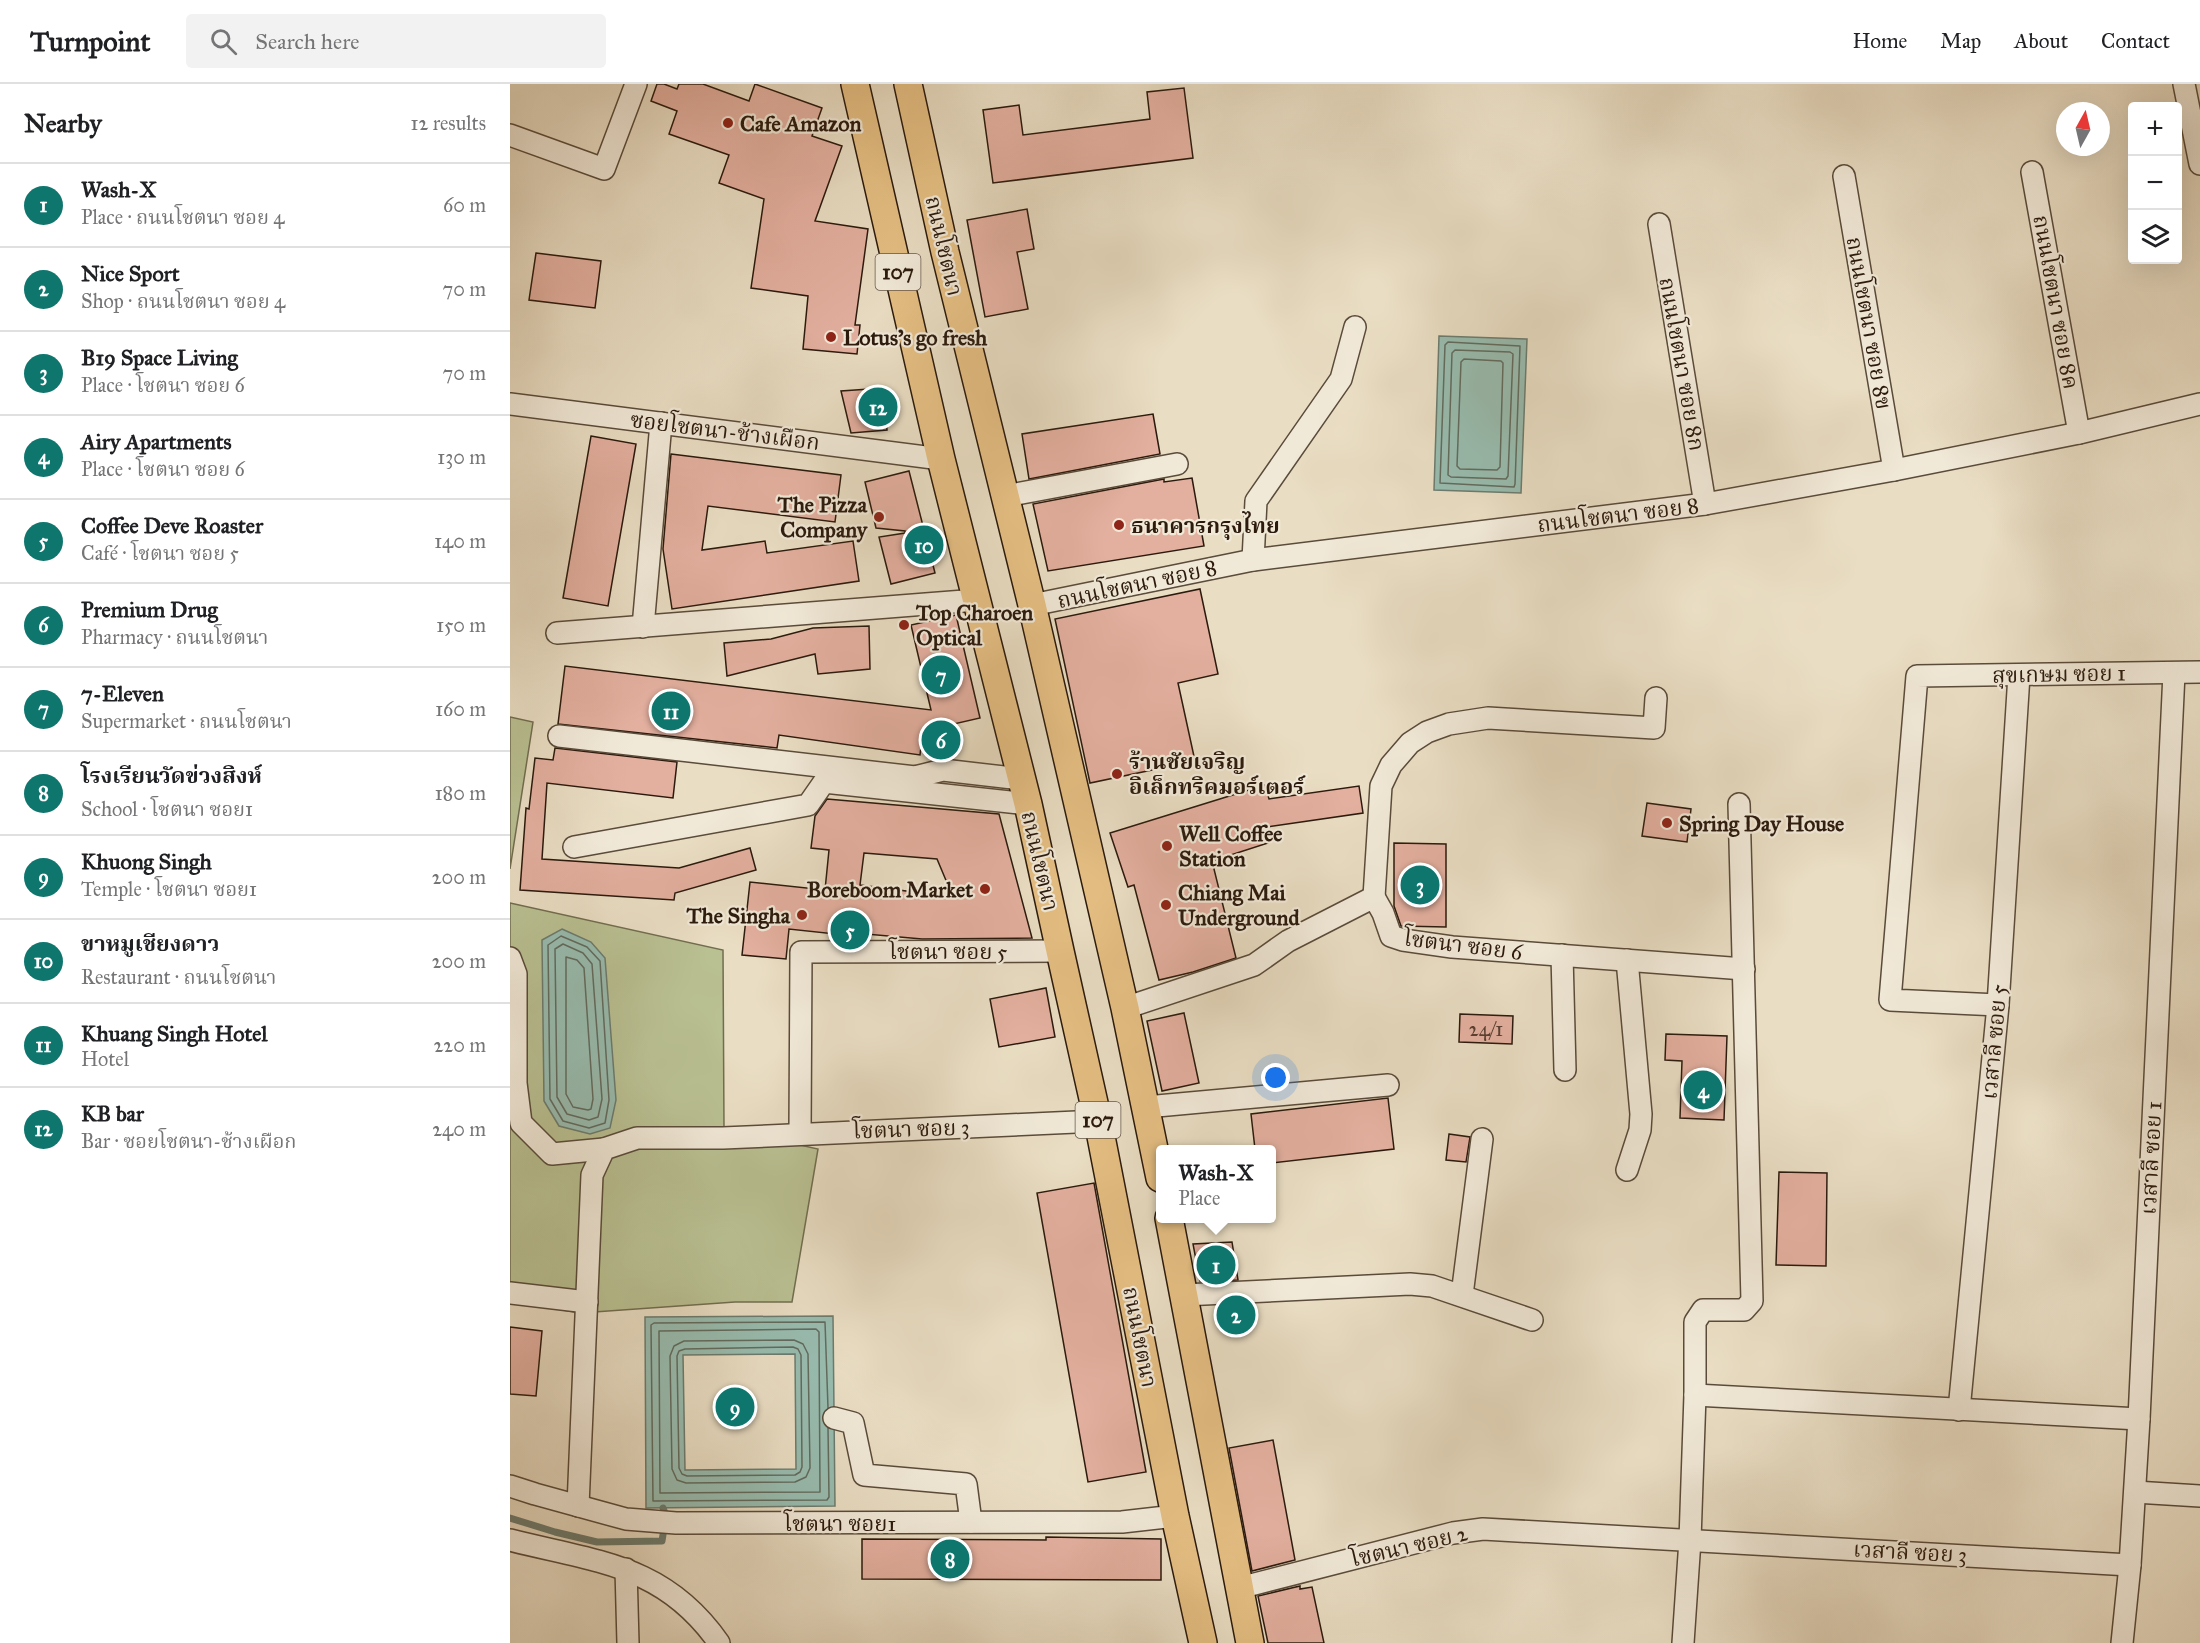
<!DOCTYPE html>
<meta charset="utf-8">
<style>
:root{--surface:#fff;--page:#f2f2f2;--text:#202124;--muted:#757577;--line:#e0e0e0;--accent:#0f766e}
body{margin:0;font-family:"IM FELL Great Primer","Noto Serif Thai",serif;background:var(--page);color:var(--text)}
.controls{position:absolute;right:18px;top:18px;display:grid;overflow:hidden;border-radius:6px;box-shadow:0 6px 24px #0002}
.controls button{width:54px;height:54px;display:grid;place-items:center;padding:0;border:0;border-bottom:2px solid var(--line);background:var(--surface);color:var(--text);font:30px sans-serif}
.compass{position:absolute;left:1546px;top:18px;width:54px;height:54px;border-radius:50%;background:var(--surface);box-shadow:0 6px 24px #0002;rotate:8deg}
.you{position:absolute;left:766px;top:994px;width:21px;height:21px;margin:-15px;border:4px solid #fff;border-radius:50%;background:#1a73e8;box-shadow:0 0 0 9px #1a73e833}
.badge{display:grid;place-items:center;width:39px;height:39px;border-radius:50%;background:var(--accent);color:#fff;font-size:20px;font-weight:700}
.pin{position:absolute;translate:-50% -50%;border:3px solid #fff;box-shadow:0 2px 6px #0006}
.popup{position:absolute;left:646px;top:1061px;width:120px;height:78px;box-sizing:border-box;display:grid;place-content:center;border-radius:6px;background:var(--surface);filter:drop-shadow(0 2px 4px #0005);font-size:20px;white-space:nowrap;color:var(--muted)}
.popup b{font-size:22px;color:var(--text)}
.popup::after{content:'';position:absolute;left:50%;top:100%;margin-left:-12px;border:12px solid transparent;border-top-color:var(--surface)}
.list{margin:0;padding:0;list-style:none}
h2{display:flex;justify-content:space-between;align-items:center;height:78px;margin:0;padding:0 24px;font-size:26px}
h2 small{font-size:20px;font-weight:400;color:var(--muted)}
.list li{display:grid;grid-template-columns:39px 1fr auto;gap:18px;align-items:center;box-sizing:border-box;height:84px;padding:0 24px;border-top:2px solid var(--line)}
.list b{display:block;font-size:22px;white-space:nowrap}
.list p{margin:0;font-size:20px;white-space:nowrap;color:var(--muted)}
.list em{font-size:20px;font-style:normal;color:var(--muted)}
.icon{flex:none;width:33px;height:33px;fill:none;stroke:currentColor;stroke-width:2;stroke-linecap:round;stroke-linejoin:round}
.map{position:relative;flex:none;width:1690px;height:1559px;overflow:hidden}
header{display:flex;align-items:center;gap:36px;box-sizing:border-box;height:84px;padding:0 30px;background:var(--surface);border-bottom:2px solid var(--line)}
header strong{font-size:28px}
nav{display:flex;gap:33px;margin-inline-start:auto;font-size:21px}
.search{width:420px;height:54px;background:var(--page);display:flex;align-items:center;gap:15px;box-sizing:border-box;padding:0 21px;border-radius:6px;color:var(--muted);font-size:22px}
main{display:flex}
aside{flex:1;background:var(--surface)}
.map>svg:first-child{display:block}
</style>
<header>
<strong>Turnpoint</strong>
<div class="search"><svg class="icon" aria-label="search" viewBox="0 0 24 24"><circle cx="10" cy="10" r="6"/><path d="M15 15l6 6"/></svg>Search here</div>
<nav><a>Home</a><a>Map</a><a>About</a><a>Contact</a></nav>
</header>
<main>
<aside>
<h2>Nearby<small>12 results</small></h2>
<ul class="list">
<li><span class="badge">1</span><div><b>Wash-X</b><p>Place · ถนนโชตนา ซอย 4</p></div><em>60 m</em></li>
<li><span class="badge">2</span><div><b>Nice Sport</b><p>Shop · ถนนโชตนา ซอย 4</p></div><em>70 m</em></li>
<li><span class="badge">3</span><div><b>B19 Space Living</b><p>Place · โชตนา ซอย 6</p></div><em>70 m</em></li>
<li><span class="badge">4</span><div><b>Airy Apartments</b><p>Place · โชตนา ซอย 6</p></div><em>130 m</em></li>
<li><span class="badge">5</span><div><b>Coffee Deve Roaster</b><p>Café · โชตนา ซอย 5</p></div><em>140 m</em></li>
<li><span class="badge">6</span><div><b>Premium Drug</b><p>Pharmacy · ถนนโชตนา</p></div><em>150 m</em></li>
<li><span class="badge">7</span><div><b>7-Eleven</b><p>Supermarket · ถนนโชตนา</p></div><em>160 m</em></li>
<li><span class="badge">8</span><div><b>โรงเรียนวัดข่วงสิงห์</b><p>School · โชตนา ซอย1</p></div><em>180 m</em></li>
<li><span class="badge">9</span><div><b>Khuong Singh</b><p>Temple · โชตนา ซอย1</p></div><em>200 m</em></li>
<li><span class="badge">10</span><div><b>ขาหมูเชียงดาว</b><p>Restaurant · ถนนโชตนา</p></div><em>200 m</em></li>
<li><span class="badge">11</span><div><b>Khuang Singh Hotel</b><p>Hotel</p></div><em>220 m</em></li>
<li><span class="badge">12</span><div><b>KB bar</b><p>Bar · ซอยโชตนา-ช้างเผือก</p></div><em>240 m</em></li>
</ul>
</aside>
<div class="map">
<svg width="1690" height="1559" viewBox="0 0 1690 1559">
<rect width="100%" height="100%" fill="#e9ddc3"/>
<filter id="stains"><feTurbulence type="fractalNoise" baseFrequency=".00333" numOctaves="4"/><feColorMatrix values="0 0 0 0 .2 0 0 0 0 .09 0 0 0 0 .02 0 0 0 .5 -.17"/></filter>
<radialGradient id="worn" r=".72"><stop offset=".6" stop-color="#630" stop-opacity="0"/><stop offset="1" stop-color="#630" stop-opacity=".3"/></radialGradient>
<g fill="#b9c092" stroke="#726d50" stroke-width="1.5">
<polygon points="0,633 23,638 0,785"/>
<polygon points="0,819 213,866 214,1044 308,1065 282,1218 225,1218 70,1229 0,1217"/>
</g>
<g fill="#98bcaf" stroke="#6c7b6e" stroke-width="1.5" fill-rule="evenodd">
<polygon points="929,252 1017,255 1011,409 924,406"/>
<polygon points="52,845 81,858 95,874 106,1016 100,1044 80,1050 49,1042 34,1017 32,856"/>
<path d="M323 1232 325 1422 136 1424 135 1233ZM285 1270 286 1385 175 1386 173 1271Z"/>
</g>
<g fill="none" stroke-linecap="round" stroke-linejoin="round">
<g stroke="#626b5e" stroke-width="1.5">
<polygon points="938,258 1010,262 1005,400 1004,403 930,399 935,261"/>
<polygon points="945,266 1000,268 1003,270 998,392 996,395 941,393 938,391 942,269"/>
<polygon points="954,275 991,277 993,279 990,383 987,386 950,385 947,382 951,278"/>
<polygon points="51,852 77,863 90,877 99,1016 95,1039 79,1044 53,1037 40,1015 38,861"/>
<polygon points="53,860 73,869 82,880 92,1015 88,1033 79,1036 57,1030 47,1013 45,865"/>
<polygon points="56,873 67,876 74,884 83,1015 81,1025 78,1026 63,1023 56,1010"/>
<polygon points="306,1245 309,1248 310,1408 150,1409 149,1247"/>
<polygon points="284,1256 293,1260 298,1270 300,1384 296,1393 285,1398 176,1399 167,1396 162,1385 160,1272 164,1262 174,1257"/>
<polygon points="283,1263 288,1265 291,1271 292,1383 290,1388 285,1391 177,1392 172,1390 169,1384 167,1272 169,1267 175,1265"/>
<polyline points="318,1324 315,1238 144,1239 141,1241 143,1417 317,1416 319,1413 318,1344"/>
</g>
<polyline stroke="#6c7b6e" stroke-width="7" points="0,1434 45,1448 87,1458 152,1457 156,1432 153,1424"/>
</g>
<g fill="#e3af9f" stroke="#2b1a0d" stroke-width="1.5" fill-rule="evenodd">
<polygon points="147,0 154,0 167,5 169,0 193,0 239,17 245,0 312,24 302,52 332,62 305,137 358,145 345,241 350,241 347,270 293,265 298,212 241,204 254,115 209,99 219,71 159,50 167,27 141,17"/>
<polygon points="674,4 683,74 483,99 473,26 509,21 513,51 640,35 637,8"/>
<polygon points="517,125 524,165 507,168 518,225 475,233 457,136"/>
<polygon points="26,169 91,177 85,224 19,216"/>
<polygon points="374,304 377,346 341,349 331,307"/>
<polygon points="643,330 650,370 519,395 512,350"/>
<polygon points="81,352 126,360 98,522 53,514"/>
<polygon points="161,370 331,391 325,438 198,422 192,466 255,457 257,469 343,457 349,497 162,525 153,465"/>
<polygon points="399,387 425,489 381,500 369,453 395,449 395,447 366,444 355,398"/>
<polygon points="682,394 694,462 538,487 523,420 654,395 654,398"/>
<polygon points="690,505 708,590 668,599 685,677 580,699 545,535"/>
<polygon points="446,531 470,634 413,647 410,671 269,651 267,664 48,640 55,582 421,626 401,541"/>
<polygon points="359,542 360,585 308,590 305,570 217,592 214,559 261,555 303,544"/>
<polygon points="45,664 167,678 163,714 37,699 32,775 169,784 240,764 246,786 165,809 164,816 10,806 16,724 19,725 25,674 43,676"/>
<polygon points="755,701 759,715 849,702 853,729 757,743 758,759 702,777 726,874 683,888 649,896 624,801 618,803 600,749"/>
<path d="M317 715 489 730 522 854 412 855 345 849 344 852 279 845 276 875 232 871 240 798 315 806 319 766 301 764 305 732ZM354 769 427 775 443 813 350 801Z"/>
<polygon points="1137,719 1181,725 1177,758 1132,752"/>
<polygon points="884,759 936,760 936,843 891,842 884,822"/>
<polygon points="536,904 545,953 489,963 480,915"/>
<polygon points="674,929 689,999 652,1007 637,937"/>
<polygon points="950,930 1003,932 1002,960 949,958"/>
<polygon points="1156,950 1217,952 1214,1036 1170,1034 1172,977 1155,976"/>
<polygon points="878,1014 884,1065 762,1079 762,1065 745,1065 741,1030"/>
<polygon points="939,1050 960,1053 956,1078 936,1076"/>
<polygon points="1269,1088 1317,1089 1316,1182 1266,1181"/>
<polygon points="584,1099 636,1388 578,1398 527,1109"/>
<polygon points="722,1158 728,1196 690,1197 683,1160"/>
<polygon points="0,1243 32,1247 26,1312 0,1310"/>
<polygon points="763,1356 785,1476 742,1487 719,1364"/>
<polygon points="536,1453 651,1455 651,1496 352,1495 352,1455 536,1456"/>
<polygon points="790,1502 790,1505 802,1503 814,1559 758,1559 748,1512"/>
</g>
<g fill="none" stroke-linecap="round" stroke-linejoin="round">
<defs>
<g id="minor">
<polyline points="1674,0 1690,80"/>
<polyline points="0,51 94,85 126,0"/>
<polyline points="1522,88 1569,349"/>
<polyline points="1334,92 1384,386"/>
<polyline points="1149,140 1195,420"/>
<polyline points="0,320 431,375"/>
<polyline points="495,412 667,380"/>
<polyline points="743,476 746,417 831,295 845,243"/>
<polyline points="522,521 743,476 1195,420 1384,386 1569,349 1690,320"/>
<polyline points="133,543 151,339"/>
<polyline points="47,549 467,516"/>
<polyline points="49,652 405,693 433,686 511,695"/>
<polyline points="64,763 298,721 314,698 518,720"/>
<polyline points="864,813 871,702 881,681 900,659 917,648 939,640 978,634 1144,644 1146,614"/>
<polyline points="1052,871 1055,986"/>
<polyline points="0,874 6,890 6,999 11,1039 42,1070 94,1065"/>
<polyline points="1488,921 1380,916 1407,592 1690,588"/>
<polyline points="615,924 744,881 778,857 864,813 873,829 881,852 893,856 942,863 1234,885"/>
<polyline points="636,1023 878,1001"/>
<polyline points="290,1050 291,868 550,867"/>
<polyline points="1117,1086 1130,1046 1131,1030 1117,876"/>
<polyline points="0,1209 77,1218"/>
<polyline points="674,1211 900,1200 922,1202 1022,1236"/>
<polyline points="952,1211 972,1055"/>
<polyline points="1185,1311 1629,1335"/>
<polyline points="1449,1326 1488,921 1509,591"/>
<polyline points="324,1334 343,1339 354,1391 456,1400 461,1438"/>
<polyline points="0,1402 25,1410 116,1435 166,1439 612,1438 665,1432"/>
<polyline points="1625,1408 1690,1412"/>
<polyline points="68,1422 82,1091 94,1065 127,1054 213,1054 588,1037"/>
<path d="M0 1456C86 1478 154 1480 209 1559"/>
<polyline points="116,1485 118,1559"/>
<polyline points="729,1504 943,1449 973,1445 1620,1481"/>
<polyline points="1173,1559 1180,1456 1185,1311 1185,1238 1193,1226 1234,1226 1242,1217 1229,720"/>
<polyline points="1612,1559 1620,1481 1629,1335 1664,589"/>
</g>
<g id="major">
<polyline points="345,0 431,375 518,720 550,867 588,1037 665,1432 693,1559"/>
<polyline points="398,0 435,168 522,521 615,924 650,1094"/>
<polyline points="659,1134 740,1559"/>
</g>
</defs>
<use href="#minor" stroke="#5a4b3a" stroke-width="24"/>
<use href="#major" stroke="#2b1a0d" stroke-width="30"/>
<use href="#minor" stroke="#f1e9d8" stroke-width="21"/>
<use href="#major" stroke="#e4be82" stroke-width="27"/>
</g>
<g fill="#8f2418" stroke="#f1e9d8" stroke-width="2">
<circle cx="218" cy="39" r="6"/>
<circle cx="321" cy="253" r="6"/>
<circle cx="369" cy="433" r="6"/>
<circle cx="609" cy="441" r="6"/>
<circle cx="394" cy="541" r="6"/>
<circle cx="607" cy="690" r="6"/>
<circle cx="1157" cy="739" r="6"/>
<circle cx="657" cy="762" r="6"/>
<circle cx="475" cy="805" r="6"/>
<circle cx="656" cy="821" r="6"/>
<circle cx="292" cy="831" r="6"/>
</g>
<g text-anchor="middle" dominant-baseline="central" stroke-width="4.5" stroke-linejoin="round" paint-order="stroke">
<g font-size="20" fill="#593f32">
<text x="976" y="945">24/1</text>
</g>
<g fill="#f1e9d8" stroke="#66584a" stroke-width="1.5">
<rect x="365.5" y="170" width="45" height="36" rx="4.5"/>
<rect x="565.5" y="1018" width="45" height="36" rx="4.5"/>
</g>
<g font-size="21" font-weight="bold" fill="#2b1a0d">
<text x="388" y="188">107</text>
<text x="588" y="1036">107</text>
</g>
<g font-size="22" font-weight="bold" fill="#2b1a0d" stroke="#f1e9d8" text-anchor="start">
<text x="230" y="39">Cafe Amazon</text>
<text x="333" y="253">Lotus's go fresh</text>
<text x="357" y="420" text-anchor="end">The Pizza<tspan x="357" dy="25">Company</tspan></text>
<text x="621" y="441">ธนาคารกรุงไทย</text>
<text x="406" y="528">Top Charoen<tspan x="406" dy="25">Optical</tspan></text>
<text x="619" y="677">ร้านชัยเจริญ<tspan x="619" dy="25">อิเล็กทริคมอร์เตอร์</tspan></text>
<text x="1169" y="739">Spring Day House</text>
<text x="669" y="749">Well Coffee<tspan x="669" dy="25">Station</tspan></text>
<text x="463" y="805" text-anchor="end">Boreboom Market</text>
<text x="668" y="808">Chiang Mai<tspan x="668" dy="25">Underground</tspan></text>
<text x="280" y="831" text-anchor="end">The Singha</text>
</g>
<g font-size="22" fill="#2b1a0d" stroke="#f1e9d8">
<text transform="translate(434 162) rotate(77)">ถนนโชตนา</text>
<text transform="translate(1546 218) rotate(80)">ถนนโชตนา ซอย 8ค</text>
<text transform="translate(1359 239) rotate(80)">ถนนโชตนา ซอย 8ข</text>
<text transform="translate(1172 280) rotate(80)">ถนนโชตนา ซอย 8ก</text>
<text transform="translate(215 347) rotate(7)">ซอยโชตนา-ช้างเผือก</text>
<text transform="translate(1108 431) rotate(-7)">ถนนโชตนา ซอย 8</text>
<text transform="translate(627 500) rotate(-12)">ถนนโชตนา ซอย 8</text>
<text transform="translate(1549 590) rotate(-1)">สุขเกษม ซอย 1</text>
<text transform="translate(530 777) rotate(77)">ถนนโชตนา</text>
<text transform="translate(953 861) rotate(7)">โชตนา ซอย 6</text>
<text x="438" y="867">โชตนา ซอย 5</text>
<text transform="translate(1484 958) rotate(-85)">เวสาลี ซอย 5</text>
<text transform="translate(401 1045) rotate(-2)">โชตนา ซอย 3</text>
<text transform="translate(1641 1074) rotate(-87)">เวสาลี ซอย 1</text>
<text transform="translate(630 1253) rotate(79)">ถนนโชตนา</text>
<text x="330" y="1439">โชตนา ซอย1</text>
<text transform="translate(899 1462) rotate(-13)">โชตนา ซอย 2</text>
<text transform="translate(1400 1468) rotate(3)">เวสาลี ซอย 3</text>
</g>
</g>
<rect width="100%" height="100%" filter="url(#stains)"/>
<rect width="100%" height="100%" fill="url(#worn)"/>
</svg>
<div class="controls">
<button>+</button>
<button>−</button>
<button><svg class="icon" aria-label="layers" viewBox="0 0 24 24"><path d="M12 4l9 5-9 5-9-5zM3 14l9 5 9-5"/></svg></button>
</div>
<svg class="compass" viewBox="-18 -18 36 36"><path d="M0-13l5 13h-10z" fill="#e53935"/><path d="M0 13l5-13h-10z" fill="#757577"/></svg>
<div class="you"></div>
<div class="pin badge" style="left:706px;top:1181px">1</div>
<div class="popup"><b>Wash-X</b>Place</div>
<div class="pin badge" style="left:726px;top:1231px">2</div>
<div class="pin badge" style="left:910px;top:801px">3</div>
<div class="pin badge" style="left:1193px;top:1006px">4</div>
<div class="pin badge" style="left:340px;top:846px">5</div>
<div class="pin badge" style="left:431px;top:656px">6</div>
<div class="pin badge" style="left:431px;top:591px">7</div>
<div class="pin badge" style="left:440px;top:1475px">8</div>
<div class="pin badge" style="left:225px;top:1323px">9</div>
<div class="pin badge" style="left:414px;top:461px">10</div>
<div class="pin badge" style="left:161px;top:627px">11</div>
<div class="pin badge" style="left:368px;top:323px">12</div>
</div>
</main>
